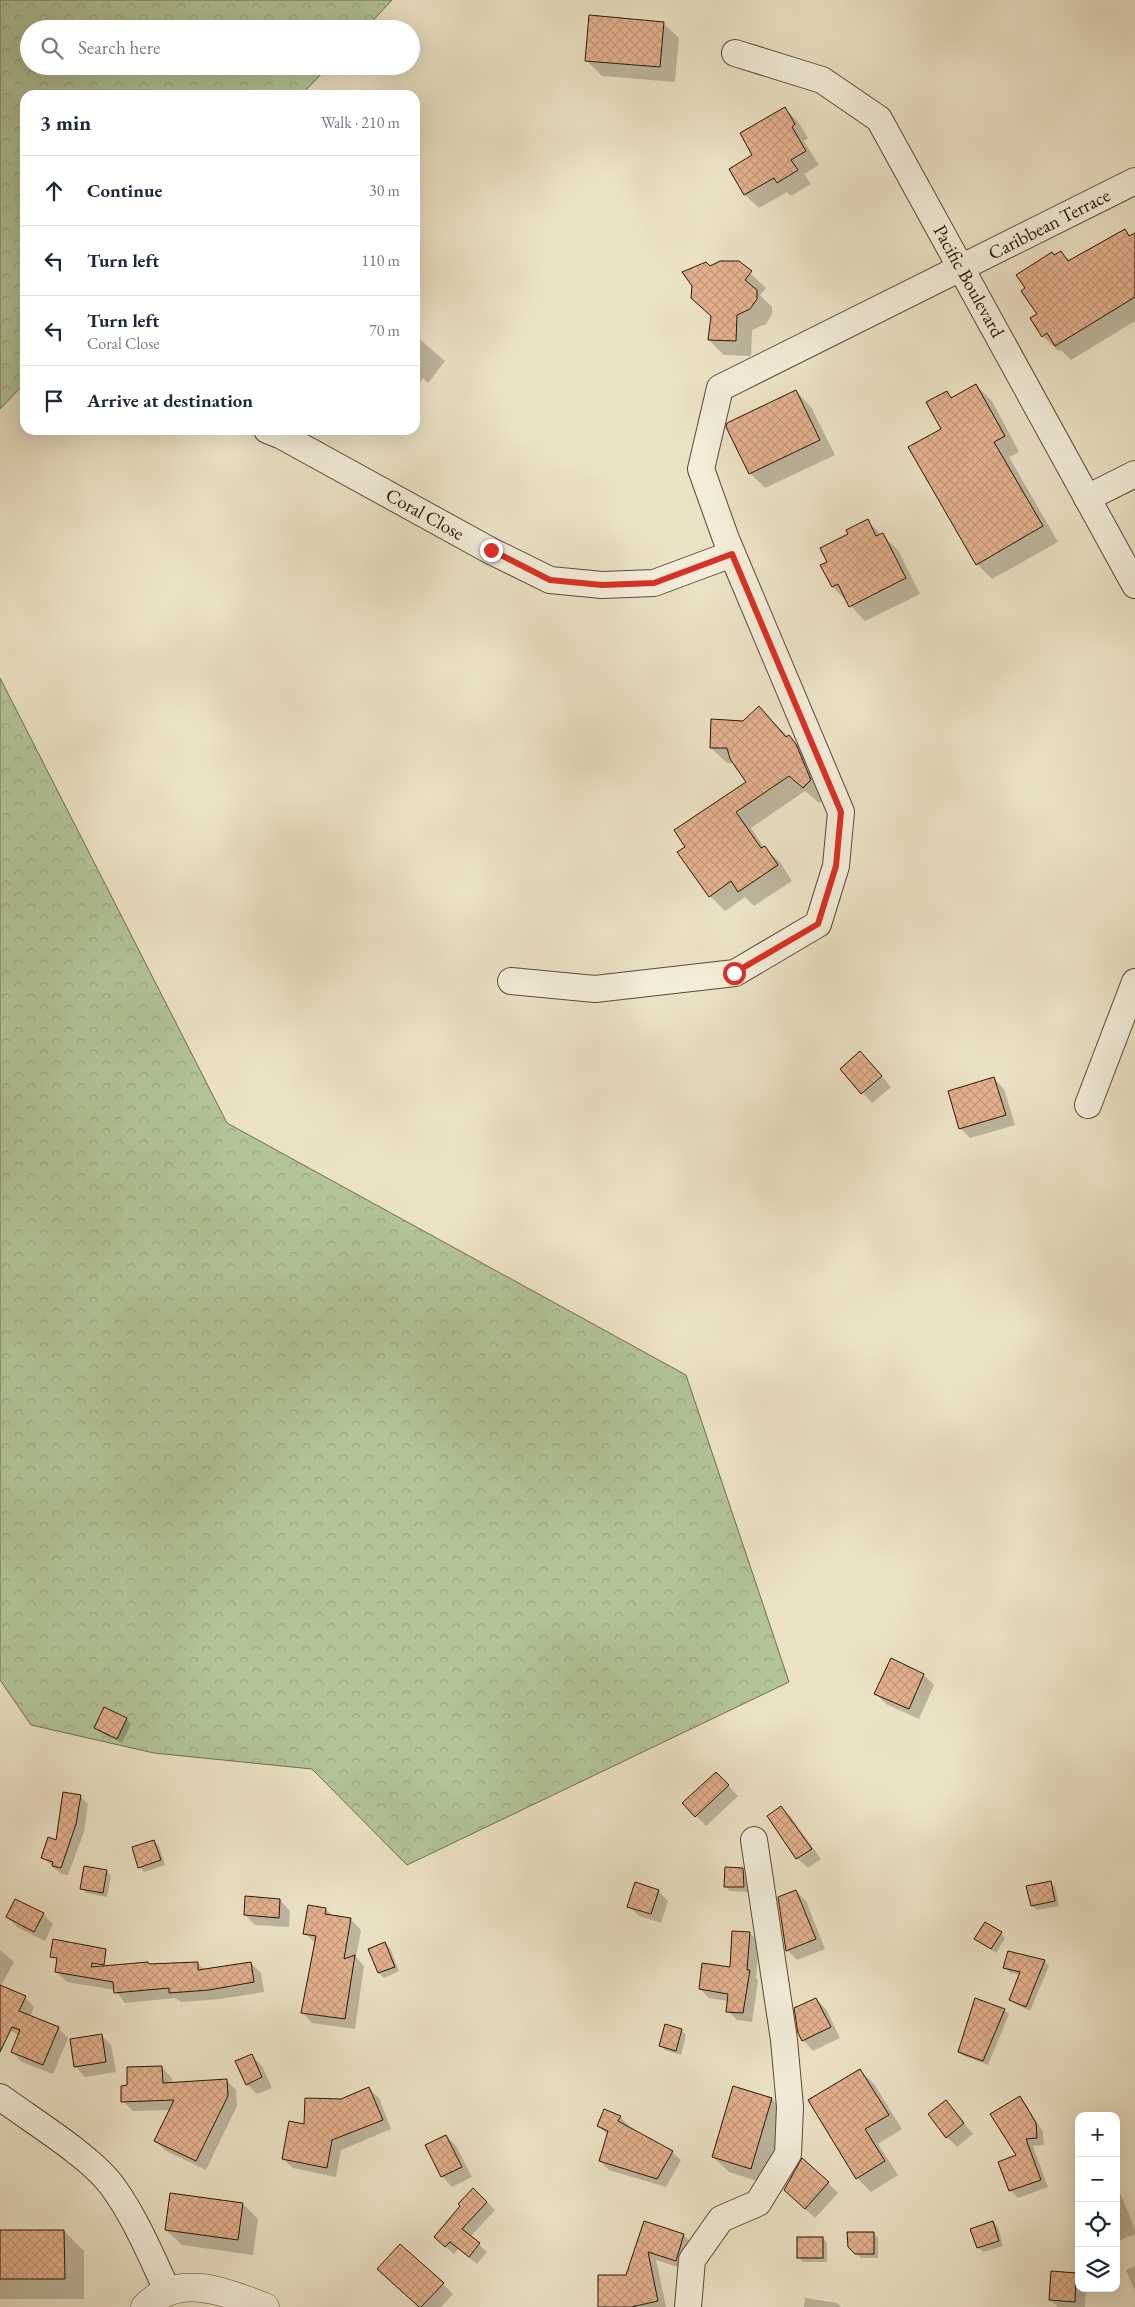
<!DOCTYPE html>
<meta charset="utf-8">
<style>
:root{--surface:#fff;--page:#f2f2f3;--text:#1f2937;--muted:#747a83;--line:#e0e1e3}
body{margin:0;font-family:"EB Garamond",serif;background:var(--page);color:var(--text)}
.controls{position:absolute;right:15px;bottom:15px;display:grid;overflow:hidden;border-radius:10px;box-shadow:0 5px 20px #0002}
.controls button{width:45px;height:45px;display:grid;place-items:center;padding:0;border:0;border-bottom:1px solid var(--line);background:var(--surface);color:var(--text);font:25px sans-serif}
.stop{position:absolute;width:15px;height:15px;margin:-11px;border:4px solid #d93025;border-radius:50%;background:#fff}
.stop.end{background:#d93025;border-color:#fff;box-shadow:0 1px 5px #0008}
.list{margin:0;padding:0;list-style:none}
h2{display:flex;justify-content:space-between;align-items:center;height:65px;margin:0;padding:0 20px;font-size:21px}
h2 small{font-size:16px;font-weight:400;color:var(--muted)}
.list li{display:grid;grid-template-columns:32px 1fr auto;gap:15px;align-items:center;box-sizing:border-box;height:70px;padding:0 20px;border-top:1px solid var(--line)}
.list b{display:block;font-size:19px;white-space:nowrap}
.list p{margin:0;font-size:16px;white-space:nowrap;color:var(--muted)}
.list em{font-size:16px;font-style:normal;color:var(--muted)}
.icon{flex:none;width:28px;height:28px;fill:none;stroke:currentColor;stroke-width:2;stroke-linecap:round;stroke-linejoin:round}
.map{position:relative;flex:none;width:1135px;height:2307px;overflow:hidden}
.search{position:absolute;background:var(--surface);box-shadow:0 5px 20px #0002;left:20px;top:20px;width:400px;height:55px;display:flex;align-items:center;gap:12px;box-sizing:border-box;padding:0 18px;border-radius:28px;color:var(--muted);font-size:19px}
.panel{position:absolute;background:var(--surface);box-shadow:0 5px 20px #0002;left:20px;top:90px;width:400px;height:345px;border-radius:15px}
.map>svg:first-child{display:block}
</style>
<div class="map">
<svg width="1135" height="2307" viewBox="0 0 1135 2307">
<defs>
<pattern id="forest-crowns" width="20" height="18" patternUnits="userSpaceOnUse" patternTransform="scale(1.25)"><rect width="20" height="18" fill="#b2c498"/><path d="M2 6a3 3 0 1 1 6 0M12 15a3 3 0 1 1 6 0" fill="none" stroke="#99a881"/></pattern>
<pattern id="building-cross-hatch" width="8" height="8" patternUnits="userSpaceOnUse" patternTransform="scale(1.25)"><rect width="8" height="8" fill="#e4b18e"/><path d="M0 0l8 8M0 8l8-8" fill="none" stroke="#c49879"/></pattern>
</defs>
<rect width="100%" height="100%" fill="#ebe1c4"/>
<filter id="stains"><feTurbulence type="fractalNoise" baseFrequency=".004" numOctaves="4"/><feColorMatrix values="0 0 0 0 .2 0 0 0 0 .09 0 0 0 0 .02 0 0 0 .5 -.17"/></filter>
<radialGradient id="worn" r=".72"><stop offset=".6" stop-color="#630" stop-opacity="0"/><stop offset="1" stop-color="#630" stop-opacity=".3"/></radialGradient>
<g fill="url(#forest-crowns)" stroke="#6d6e4e">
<polygon points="0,0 392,0 365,29 29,29 29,66 329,66 301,95 25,95 25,383 0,409"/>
<polygon points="0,678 227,1123 686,1375 789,1682 407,1865 312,1769 154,1753 31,1725 0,1680"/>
</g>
<g fill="#0003">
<polygon points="663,23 679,38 675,82 602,76 586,60"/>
<polygon points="784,108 798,122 808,138 804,141 819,165 804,174 811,184 791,196 787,192 759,208 745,195 731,169 754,155"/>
<polygon points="1125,230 1131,237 1135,234 1135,321 1071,360 1061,350 1058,351 1043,336 1038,314 1054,256 1061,252 1070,261"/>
<polygon points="738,262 766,288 760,295 772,307 772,314 766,324 752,330 751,356 724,355 709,340 712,316 710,267"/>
<polygon points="415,335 445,361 428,383 423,378 415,389"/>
<polygon points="976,385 992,401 1019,452 1009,457 1058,542 992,579 977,564 942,429 946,392 953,398"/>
<polygon points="796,391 811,407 835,455 765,488 750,473"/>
<polygon points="867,521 898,550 920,594 865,621 833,587 828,562 850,534"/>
<polygon points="759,708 804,752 826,796 819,803 805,791 751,828 764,848 780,862 792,881 754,906 745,897 725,911 710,896 687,847 748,782 734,763 727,763 711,748"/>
<polygon points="870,1063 891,1087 872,1103 841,1069"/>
<polygon points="994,1078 1004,1089 1015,1125 970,1138 960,1128"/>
<polygon points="924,1675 934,1685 919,1719 886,1704 876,1694"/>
<polygon points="104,1709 127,1719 131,1724 122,1743 100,1732 95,1727"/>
<polygon points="716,1773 738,1796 706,1826 684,1803"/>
<polygon points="80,1796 88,1804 84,1832 68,1875 61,1874 42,1857 57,1842"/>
<polygon points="781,1807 791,1817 821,1859 808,1868 797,1858 768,1816"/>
<polygon points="154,1842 159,1846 165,1865 144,1872 140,1867"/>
<polygon points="742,1869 747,1874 748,1892 730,1891 725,1886"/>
<polygon points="106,1871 111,1876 107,1897 86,1893 82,1888"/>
<polygon points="1051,1882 1055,1887 1059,1906 1037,1910 1032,1906"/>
<polygon points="658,1891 668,1901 661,1923 639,1916 629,1906"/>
<polygon points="796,1891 806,1901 825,1949 797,1960 787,1950"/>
<polygon points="247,1898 280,1900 290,1911 289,1927 255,1925 245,1915"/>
<polygon points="326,1909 334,1917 350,1919 361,1930 356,1957 364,1966 355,2029 312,2023 302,2012 315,1943 305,1933"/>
<polygon points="43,1914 53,1924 45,1941 17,1927 7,1917"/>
<polygon points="750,1933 759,1942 756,1978 758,1981 752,2022 737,2020 728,2011 728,2001 709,1998 700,1989 731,1969"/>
<polygon points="1001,1933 1005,1938 996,1953 976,1939"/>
<polygon points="385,1944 390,1948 399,1971 384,1978 379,1973 370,1950"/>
<polygon points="0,1950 14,1962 1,1986 25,1997 34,2007 30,2017 58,2028 68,2038 53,2074 22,2062 12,2052 19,2035 0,2026"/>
<polygon points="92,1960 99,1967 197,1963 205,1970 251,1963 261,1973 264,1992 220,1999 181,2002 176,1998 125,2003 115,1990 67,1982 56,1972"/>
<polygon points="1044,1961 1049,1966 1030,2011 1015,2004 1010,1999 1020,1975 1010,1973 1005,1968"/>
<polygon points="816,1999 826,2009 840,2038 813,2051 803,2040"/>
<polygon points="1004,2010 1009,2014 988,2065 964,2056 959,2052"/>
<polygon points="681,2030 686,2035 681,2055 665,2050 660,2045"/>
<polygon points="101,2035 111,2045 116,2072 85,2077 75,2066"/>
<polygon points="251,2055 262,2066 272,2088 257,2094 247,2084"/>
<polygon points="162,2068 172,2078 172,2084 226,2080 236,2090 237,2106 206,2170 166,2151 155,2141 170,2110 133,2111 123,2101"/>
<polygon points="860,2070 874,2084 902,2129 878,2144 898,2175 871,2192 857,2178"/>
<polygon points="734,2088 772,2099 787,2114 766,2184 729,2172 713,2157"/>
<polygon points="369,2089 379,2098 391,2129 341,2150 336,2177 293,2168 283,2159 306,2125 341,2100"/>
<polygon points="1019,2098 1027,2106 1043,2132 1044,2145 1033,2146 1048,2187 1018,2198 1010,2190 1018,2156"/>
<polygon points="946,2102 973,2134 957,2147 947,2137"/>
<polygon points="620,2117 629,2126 628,2128 672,2152 681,2160 666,2187 609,2170 600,2161 608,2135 598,2126"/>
<polygon points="446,2136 456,2146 472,2177 452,2187 442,2176"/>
<polygon points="828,2183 838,2193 815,2218 795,2200"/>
<polygon points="1116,2191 1121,2195 1135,2229 1135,2234 1116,2242"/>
<polygon points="487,2202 495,2210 470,2237 487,2252 477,2264 458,2249 454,2254 444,2245"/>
<polygon points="243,2204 258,2219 253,2255 182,2245 166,2230"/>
<polygon points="645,2222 684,2235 693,2244 684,2269 656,2260 666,2307 599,2307 627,2276"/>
<polygon points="993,2222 998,2227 1003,2246 983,2252 978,2247"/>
<polygon points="0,2231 64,2231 84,2251 84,2299 0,2299"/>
<polygon points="873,2233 878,2238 878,2258 861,2258 849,2247"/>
<polygon points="823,2238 827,2243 827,2262 803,2262 798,2257"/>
<polygon points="1135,2266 1135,2291 1126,2270"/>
<polygon points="1076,2274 1079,2277 1079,2288 1086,2288 1085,2307 1058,2307 1051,2300"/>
<polygon points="443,2284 453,2294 441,2307 420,2307"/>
<polygon points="805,2298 837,2303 841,2307 804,2307"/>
</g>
<g fill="url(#building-cross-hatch)" stroke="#281704">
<polygon points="589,15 664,22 660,67 585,61"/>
<polygon points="785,107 795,124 792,127 806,151 791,160 798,170 777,183 774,178 744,195 729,169 752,155 740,133"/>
<polygon points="1125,229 1129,236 1135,233 1135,297 1055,346 1047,333 1042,337 1030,318 1037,314 1021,291 1025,288 1016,275 1052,252 1054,255 1061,251 1068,261"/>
<polygon points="720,261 739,261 752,271 745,280 757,290 757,299 750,309 737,315 736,341 708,340 711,316 691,298 692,286 682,272 706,262 710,266"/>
<polygon points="976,384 1005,436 994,442 1043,526 976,565 908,447 941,429 926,402 947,391 951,398"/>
<polygon points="796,390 820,440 749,474 726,427 727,423"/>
<polygon points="868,519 876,536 883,533 906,578 849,607 838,584 832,587 820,565 827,562 820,548 848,534 846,530"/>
<polygon points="759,706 786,737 789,735 796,744 811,780 803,788 789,776 736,812 761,848 765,846 778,865 738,892 731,881 709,897 677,852 685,847 674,830 746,782 730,759 727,748 710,748 711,719 743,721"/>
<polygon points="860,1051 882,1076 861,1094 840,1069"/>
<polygon points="994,1077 1006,1115 959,1129 948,1091"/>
<polygon points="891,1658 924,1674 909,1709 874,1694"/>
<polygon points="104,1707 127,1718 117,1739 94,1728"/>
<polygon points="716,1772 729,1785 695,1817 682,1803"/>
<polygon points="63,1792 81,1795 76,1824 61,1868 52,1866 53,1862 41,1858 48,1837 56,1840"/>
<polygon points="781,1806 812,1849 796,1859 767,1816"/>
<polygon points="154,1840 161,1860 138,1868 132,1847"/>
<polygon points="84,1866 107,1870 103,1893 80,1889"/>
<polygon points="725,1867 743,1868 744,1887 724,1887"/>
<polygon points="1051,1881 1055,1901 1031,1906 1026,1886"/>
<polygon points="635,1882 659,1890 651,1914 627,1907"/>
<polygon points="796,1890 816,1939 786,1951 778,1897"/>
<polygon points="245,1896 280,1899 279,1918 244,1915"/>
<polygon points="15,1899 44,1913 34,1932 6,1917"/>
<polygon points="308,1905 326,1908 325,1914 351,1918 344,1959 355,1955 345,2019 301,2013 316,1936 303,1934"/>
<polygon points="985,1922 1002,1932 991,1949 974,1939"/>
<polygon points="732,1931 750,1932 747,1970 750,1970 743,2013 726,2012 728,1994 699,1989 702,1963 730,1967"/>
<polygon points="53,1939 106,1949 104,1965 92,1963 91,1967 148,1962 149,1964 198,1962 198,1970 251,1962 254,1982 209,1990 169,1993 169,1988 114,1993 113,1982 55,1972 57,1958 50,1957"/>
<polygon points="385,1942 395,1967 378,1973 368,1949"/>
<polygon points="1008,1951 1045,1960 1026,2007 1009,2000 1020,1972 1003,1968"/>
<polygon points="0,1985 26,1996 19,2011 59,2027 43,2065 11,2052 20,2030 12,2027 0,2052"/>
<polygon points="816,1998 831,2027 802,2041 798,2033 794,2008"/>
<polygon points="975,1998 1005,2009 983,2061 958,2052"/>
<polygon points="665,2024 682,2029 676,2051 659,2046"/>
<polygon points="102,2034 106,2062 74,2067 70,2039"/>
<polygon points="252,2054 262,2077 246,2085 235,2061"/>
<polygon points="162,2066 163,2083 227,2079 228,2096 196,2161 154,2141 174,2100 121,2102 121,2086 127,2085 127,2067"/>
<polygon points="860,2069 889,2115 865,2129 885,2161 856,2179 808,2100"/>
<polygon points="733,2086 772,2098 751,2169 712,2157"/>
<polygon points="369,2087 383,2120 332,2140 327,2168 282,2159 289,2121 304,2124 305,2098 341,2099"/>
<polygon points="1020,2096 1036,2123 1037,2138 1026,2139 1041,2180 1009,2191 998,2162 1016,2155 990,2114"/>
<polygon points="946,2100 964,2123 946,2138 928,2114"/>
<polygon points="604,2109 621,2116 618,2121 673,2151 657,2179 599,2161 608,2131 597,2126"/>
<polygon points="446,2135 462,2167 441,2177 425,2145"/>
<polygon points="802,2158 829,2182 805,2209 784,2190"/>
<polygon points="473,2188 487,2202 462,2229 480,2243 469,2257 450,2242 445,2247 434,2237 460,2206 458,2204"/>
<polygon points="170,2193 243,2203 238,2240 165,2230"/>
<polygon points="644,2221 684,2234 676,2261 648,2252 658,2301 631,2307 598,2307 598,2275 626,2275"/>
<polygon points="993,2221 999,2241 977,2248 970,2229"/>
<polygon points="0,2230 64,2230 65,2279 0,2279"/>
<polygon points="847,2232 874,2232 874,2254 855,2254 848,2247"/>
<rect x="797" y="2237" width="26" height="21"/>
<polygon points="400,2244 444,2283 421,2307 419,2307 377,2269"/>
<polygon points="1051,2271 1076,2273 1075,2302 1049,2300"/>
</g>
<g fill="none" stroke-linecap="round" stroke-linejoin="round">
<defs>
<g id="minor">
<polyline points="735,53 822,80 879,119 1135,585"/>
<polyline points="267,430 282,436 491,551 550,580 602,585 654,583 732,554"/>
<polyline points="1087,498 1135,474"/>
<polyline points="511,981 595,989 735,973 818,924 836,866 841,812 726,539 701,469 720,388 1135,181"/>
<polyline points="1088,1105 1135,982"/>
<path d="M0 2097C31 2120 92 2157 113 2187 136 2219 151 2256 168 2292"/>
<polyline points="688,2307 692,2260 721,2219 758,2203 788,2154 790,2107 784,2040 754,1840"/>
</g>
<path id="tertiary" d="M145 2307C179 2271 227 2293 265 2307"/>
</defs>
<use href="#minor" stroke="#594a34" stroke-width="28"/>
<use href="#tertiary" stroke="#594a34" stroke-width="29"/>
<use href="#minor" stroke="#f2ecd9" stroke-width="26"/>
<use href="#tertiary" stroke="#f2ecd9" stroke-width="28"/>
</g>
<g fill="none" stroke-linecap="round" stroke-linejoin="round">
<polyline stroke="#d93025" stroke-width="6" points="491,550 550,580 602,585 654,583 732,554 841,812 836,866 818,924 734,973"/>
</g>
<g text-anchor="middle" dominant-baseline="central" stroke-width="4" stroke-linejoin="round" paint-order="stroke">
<g font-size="19" fill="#281704" stroke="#f2ecd9">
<text transform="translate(1049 224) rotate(-27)">Caribbean Terrace</text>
<text transform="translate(969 281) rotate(61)">Pacific Boulevard</text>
<text transform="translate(425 514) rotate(29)">Coral Close</text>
</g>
</g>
<rect width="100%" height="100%" filter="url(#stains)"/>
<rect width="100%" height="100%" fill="url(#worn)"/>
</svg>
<div class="controls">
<button>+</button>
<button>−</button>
<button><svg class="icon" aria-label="locate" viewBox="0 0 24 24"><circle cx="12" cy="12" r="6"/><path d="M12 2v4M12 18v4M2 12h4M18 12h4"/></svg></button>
<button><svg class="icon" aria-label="layers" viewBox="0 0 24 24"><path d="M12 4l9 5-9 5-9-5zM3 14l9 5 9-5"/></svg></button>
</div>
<div class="stop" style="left:734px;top:973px"></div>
<div class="stop end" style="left:491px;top:550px"></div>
<div class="search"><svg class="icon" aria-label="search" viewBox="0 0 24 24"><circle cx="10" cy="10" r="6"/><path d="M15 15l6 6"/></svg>Search here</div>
<section class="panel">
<h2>3 min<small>Walk · 210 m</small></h2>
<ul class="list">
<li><svg class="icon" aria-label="ahead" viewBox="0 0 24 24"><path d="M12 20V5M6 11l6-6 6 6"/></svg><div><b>Continue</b></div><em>30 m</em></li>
<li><svg class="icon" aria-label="left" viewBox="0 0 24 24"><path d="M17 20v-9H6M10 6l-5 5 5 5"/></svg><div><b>Turn left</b></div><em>110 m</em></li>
<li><svg class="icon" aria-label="left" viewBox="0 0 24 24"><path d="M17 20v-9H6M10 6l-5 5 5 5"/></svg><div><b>Turn left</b><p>Coral Close</p></div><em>70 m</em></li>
<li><svg class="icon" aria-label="arrive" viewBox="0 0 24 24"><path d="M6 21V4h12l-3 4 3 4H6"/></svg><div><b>Arrive at destination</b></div></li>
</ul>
</section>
</div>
